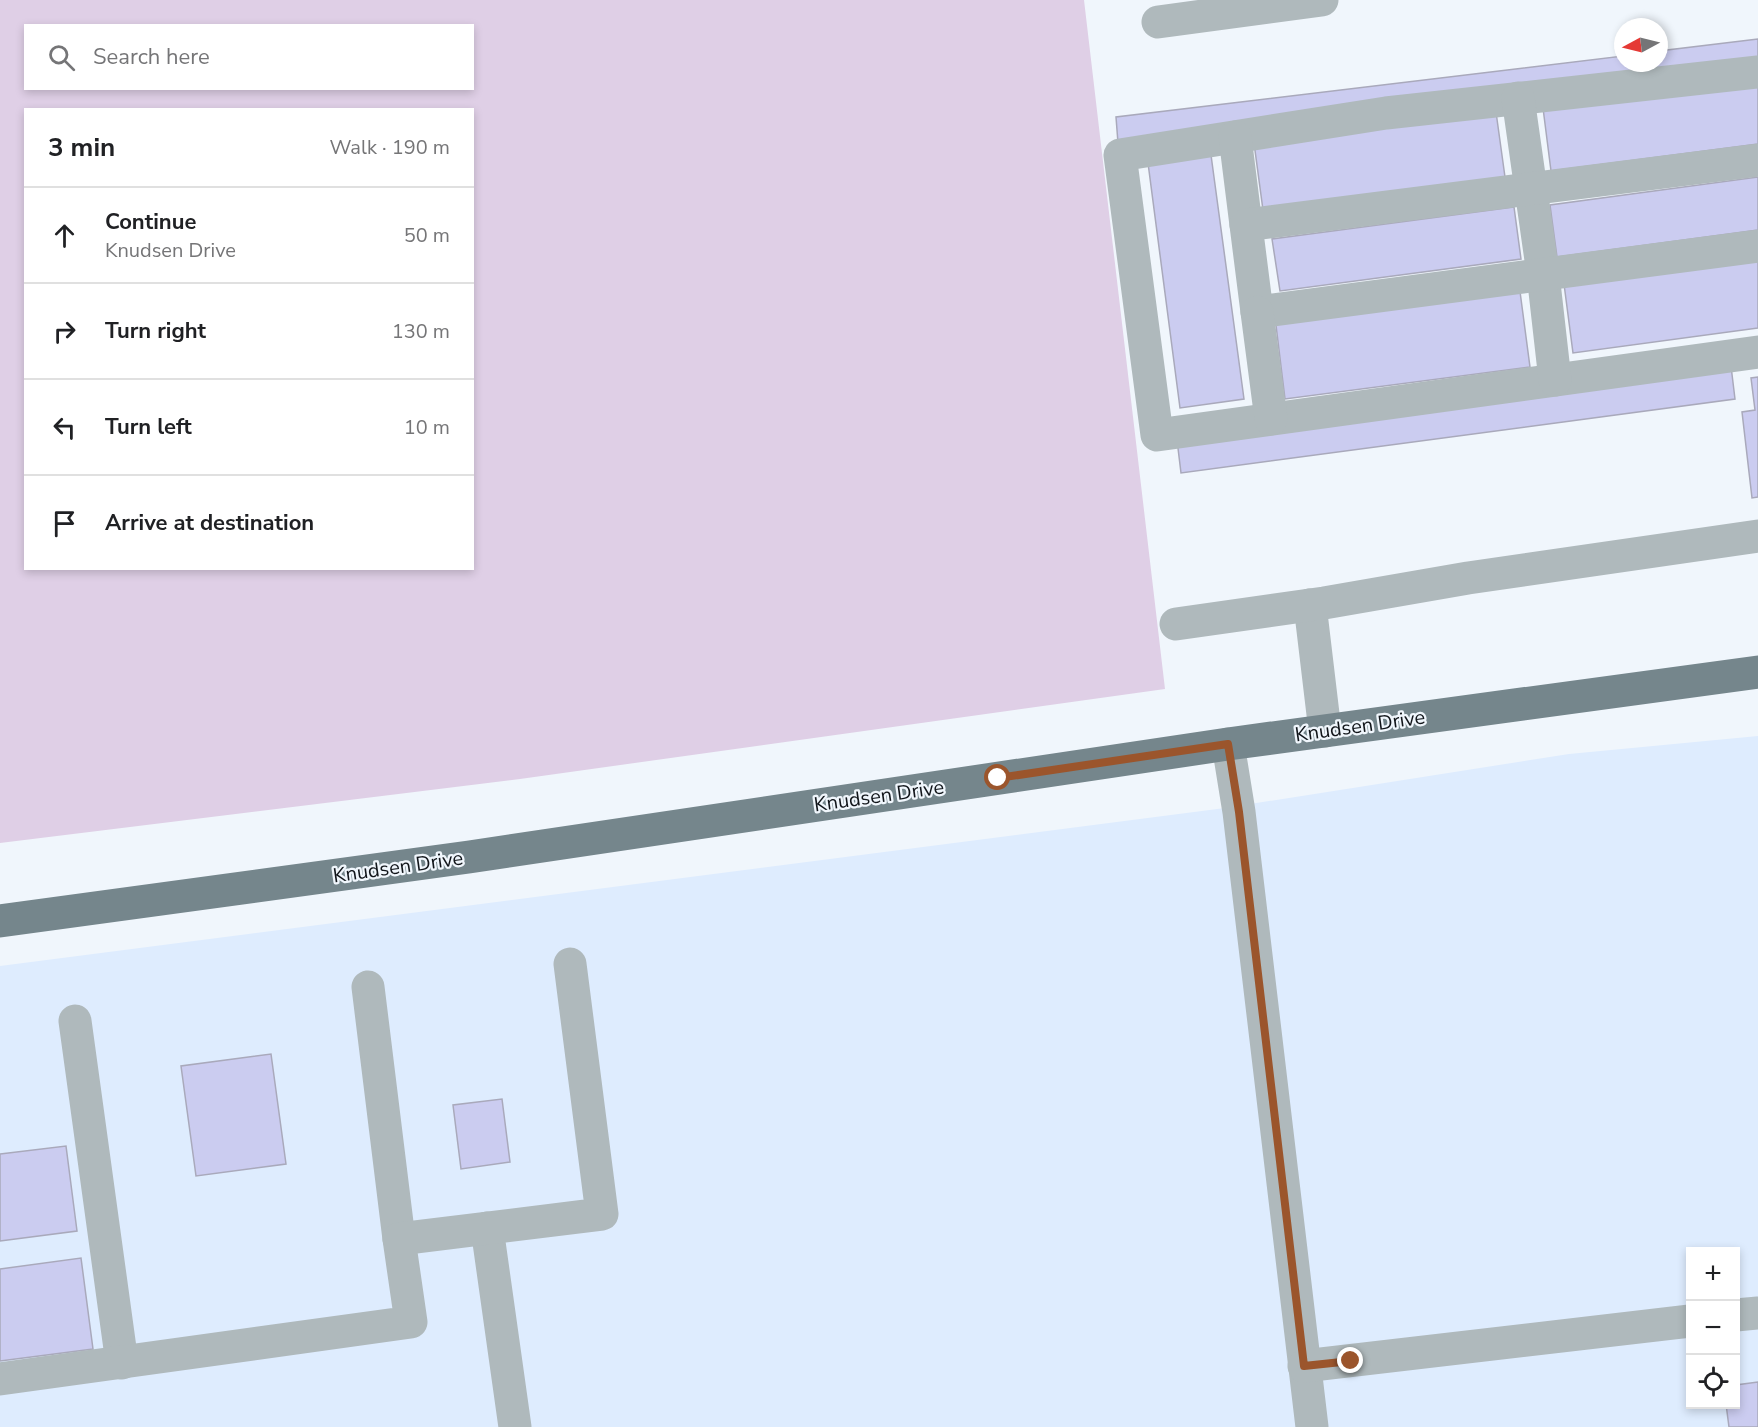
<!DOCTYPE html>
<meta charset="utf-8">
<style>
:root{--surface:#fff;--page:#f2f2f2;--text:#202124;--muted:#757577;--line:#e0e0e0}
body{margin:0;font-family:"Nunito Sans",sans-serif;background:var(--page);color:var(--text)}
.controls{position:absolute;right:18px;bottom:18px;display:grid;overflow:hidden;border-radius:0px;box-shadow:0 3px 9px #0003}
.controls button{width:54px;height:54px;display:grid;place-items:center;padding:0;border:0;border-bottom:2px solid var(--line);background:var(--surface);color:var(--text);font:30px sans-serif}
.compass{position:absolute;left:1614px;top:18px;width:54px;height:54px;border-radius:50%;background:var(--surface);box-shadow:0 3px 9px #0003;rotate:263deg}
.stop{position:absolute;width:18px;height:18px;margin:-14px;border:4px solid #9b552c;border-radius:50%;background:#fff}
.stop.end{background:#9b552c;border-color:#fff;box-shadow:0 2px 6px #0008}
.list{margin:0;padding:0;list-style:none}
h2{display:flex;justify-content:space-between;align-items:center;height:78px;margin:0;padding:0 24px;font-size:26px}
h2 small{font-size:20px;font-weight:400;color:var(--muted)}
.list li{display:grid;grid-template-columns:39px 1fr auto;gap:18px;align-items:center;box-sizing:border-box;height:96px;padding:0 24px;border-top:2px solid var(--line)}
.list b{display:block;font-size:22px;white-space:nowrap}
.list p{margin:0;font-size:20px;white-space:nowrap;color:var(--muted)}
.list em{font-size:20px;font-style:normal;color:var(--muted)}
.icon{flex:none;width:33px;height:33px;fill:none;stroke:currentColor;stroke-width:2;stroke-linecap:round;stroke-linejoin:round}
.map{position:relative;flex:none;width:1758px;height:1427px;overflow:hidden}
.search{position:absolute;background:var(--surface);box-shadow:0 3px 9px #0003;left:24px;top:24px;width:450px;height:66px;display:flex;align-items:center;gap:15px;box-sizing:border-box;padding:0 21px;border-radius:0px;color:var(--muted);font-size:22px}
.panel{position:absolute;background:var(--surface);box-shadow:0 3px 9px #0003;left:24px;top:108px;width:450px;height:462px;border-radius:0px}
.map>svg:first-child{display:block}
</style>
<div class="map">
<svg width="1758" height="1427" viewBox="0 0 1758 1427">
<rect width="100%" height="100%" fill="#f0f6fc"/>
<path fill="#deecfe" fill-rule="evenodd" d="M1758 736V1427H0V966L1225 808 1569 754ZM1690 1252H1736V1404H1690Z"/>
<path fill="#dfcfe6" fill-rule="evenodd" d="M0 0H1084L1165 689 520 779 0 843ZM26 26H472V88H26ZM26 110H472V568H26Z"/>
<g fill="#cbccf0" stroke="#a9a9bb" stroke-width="1.5">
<polygon points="1758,39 1758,66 1118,143 1116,117 1623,56 1623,63 1659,63 1659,51"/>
<polygon points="1758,79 1758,144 1551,171 1543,108"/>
<polygon points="1496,112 1505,177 1263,210 1254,143"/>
<polygon points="1211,155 1244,399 1180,408 1148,163"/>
<polygon points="1758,177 1758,230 1557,257 1550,205"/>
<polygon points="1514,207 1521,259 1280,291 1272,239"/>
<polygon points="1758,258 1758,328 1573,353 1564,284"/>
<polygon points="1519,284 1530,367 1285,399 1275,317"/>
<polygon points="1731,366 1735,399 1181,473 1177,440"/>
<polygon points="1758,377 1758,497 1752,498 1742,412 1755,410 1751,378"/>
<polygon points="271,1054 286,1164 196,1176 181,1066"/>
<polygon points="502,1099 510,1162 461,1169 453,1105"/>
<polygon points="66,1146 77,1231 0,1241 0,1154"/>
<polygon points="81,1258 93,1349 0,1361 0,1269"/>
<polygon points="1758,1382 1758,1427 1729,1427 1726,1404 1736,1404 1736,1385"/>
</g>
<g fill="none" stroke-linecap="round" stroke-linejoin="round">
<g stroke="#afb9bc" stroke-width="33">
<polyline points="1158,22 1322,0"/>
<polyline points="1758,72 1386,113 1120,155 1157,435 1758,352"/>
<polyline points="1518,98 1543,274 1555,380"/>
<polyline points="1235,137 1246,225"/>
<polyline points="1758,160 1246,225 1257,312 1758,246"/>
<polyline points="1257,312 1271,419"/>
<polyline points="1310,605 1325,731"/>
<polyline points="1176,624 1324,603 1468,578 1758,536"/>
<polyline points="1228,744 1239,812 1312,1427"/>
<polyline points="368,987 399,1239"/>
<polyline points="75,1021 122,1363"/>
<polyline points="487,1228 515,1427"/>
<polyline points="1736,1315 1758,1313"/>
<polyline points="1304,1366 1690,1321"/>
<polyline points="0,1379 411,1322 399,1239 602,1214 570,964"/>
</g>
<polyline stroke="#75868c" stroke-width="33" points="0,921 469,857 1228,744 1758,672"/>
</g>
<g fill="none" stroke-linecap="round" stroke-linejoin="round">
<polyline stroke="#9b552c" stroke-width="8" points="998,778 1228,744 1239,812 1304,1366 1351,1361"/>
</g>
<g text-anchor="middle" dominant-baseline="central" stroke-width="4.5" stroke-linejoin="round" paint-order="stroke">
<g font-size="20" fill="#11151a" stroke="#f0f6fc">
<text transform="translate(1360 726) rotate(-8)">Knudsen Drive</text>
<text transform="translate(879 796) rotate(-8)">Knudsen Drive</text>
<text transform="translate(398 867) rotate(-8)">Knudsen Drive</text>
</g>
</g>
</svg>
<div class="controls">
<button>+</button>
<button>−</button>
<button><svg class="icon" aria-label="locate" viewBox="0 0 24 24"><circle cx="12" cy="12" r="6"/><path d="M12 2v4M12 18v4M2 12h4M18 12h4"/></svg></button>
</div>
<svg class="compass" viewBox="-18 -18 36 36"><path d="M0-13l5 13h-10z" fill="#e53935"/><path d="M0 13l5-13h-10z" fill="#757577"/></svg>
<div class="stop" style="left:998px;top:778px"></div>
<div class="stop end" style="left:1351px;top:1361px"></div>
<div class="search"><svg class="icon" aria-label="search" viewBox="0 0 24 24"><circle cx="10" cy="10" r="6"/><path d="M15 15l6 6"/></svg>Search here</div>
<section class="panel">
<h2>3 min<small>Walk · 190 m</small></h2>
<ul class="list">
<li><svg class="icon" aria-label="ahead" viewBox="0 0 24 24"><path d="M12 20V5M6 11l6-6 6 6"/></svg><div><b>Continue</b><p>Knudsen Drive</p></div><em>50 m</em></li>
<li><svg class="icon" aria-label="right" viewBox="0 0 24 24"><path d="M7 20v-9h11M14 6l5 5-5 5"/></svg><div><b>Turn right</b></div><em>130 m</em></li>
<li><svg class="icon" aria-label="left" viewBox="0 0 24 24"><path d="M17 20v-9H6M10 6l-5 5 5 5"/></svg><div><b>Turn left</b></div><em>10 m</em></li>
<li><svg class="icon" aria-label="arrive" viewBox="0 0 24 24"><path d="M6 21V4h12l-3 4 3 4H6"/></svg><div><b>Arrive at destination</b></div></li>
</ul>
</section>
</div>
